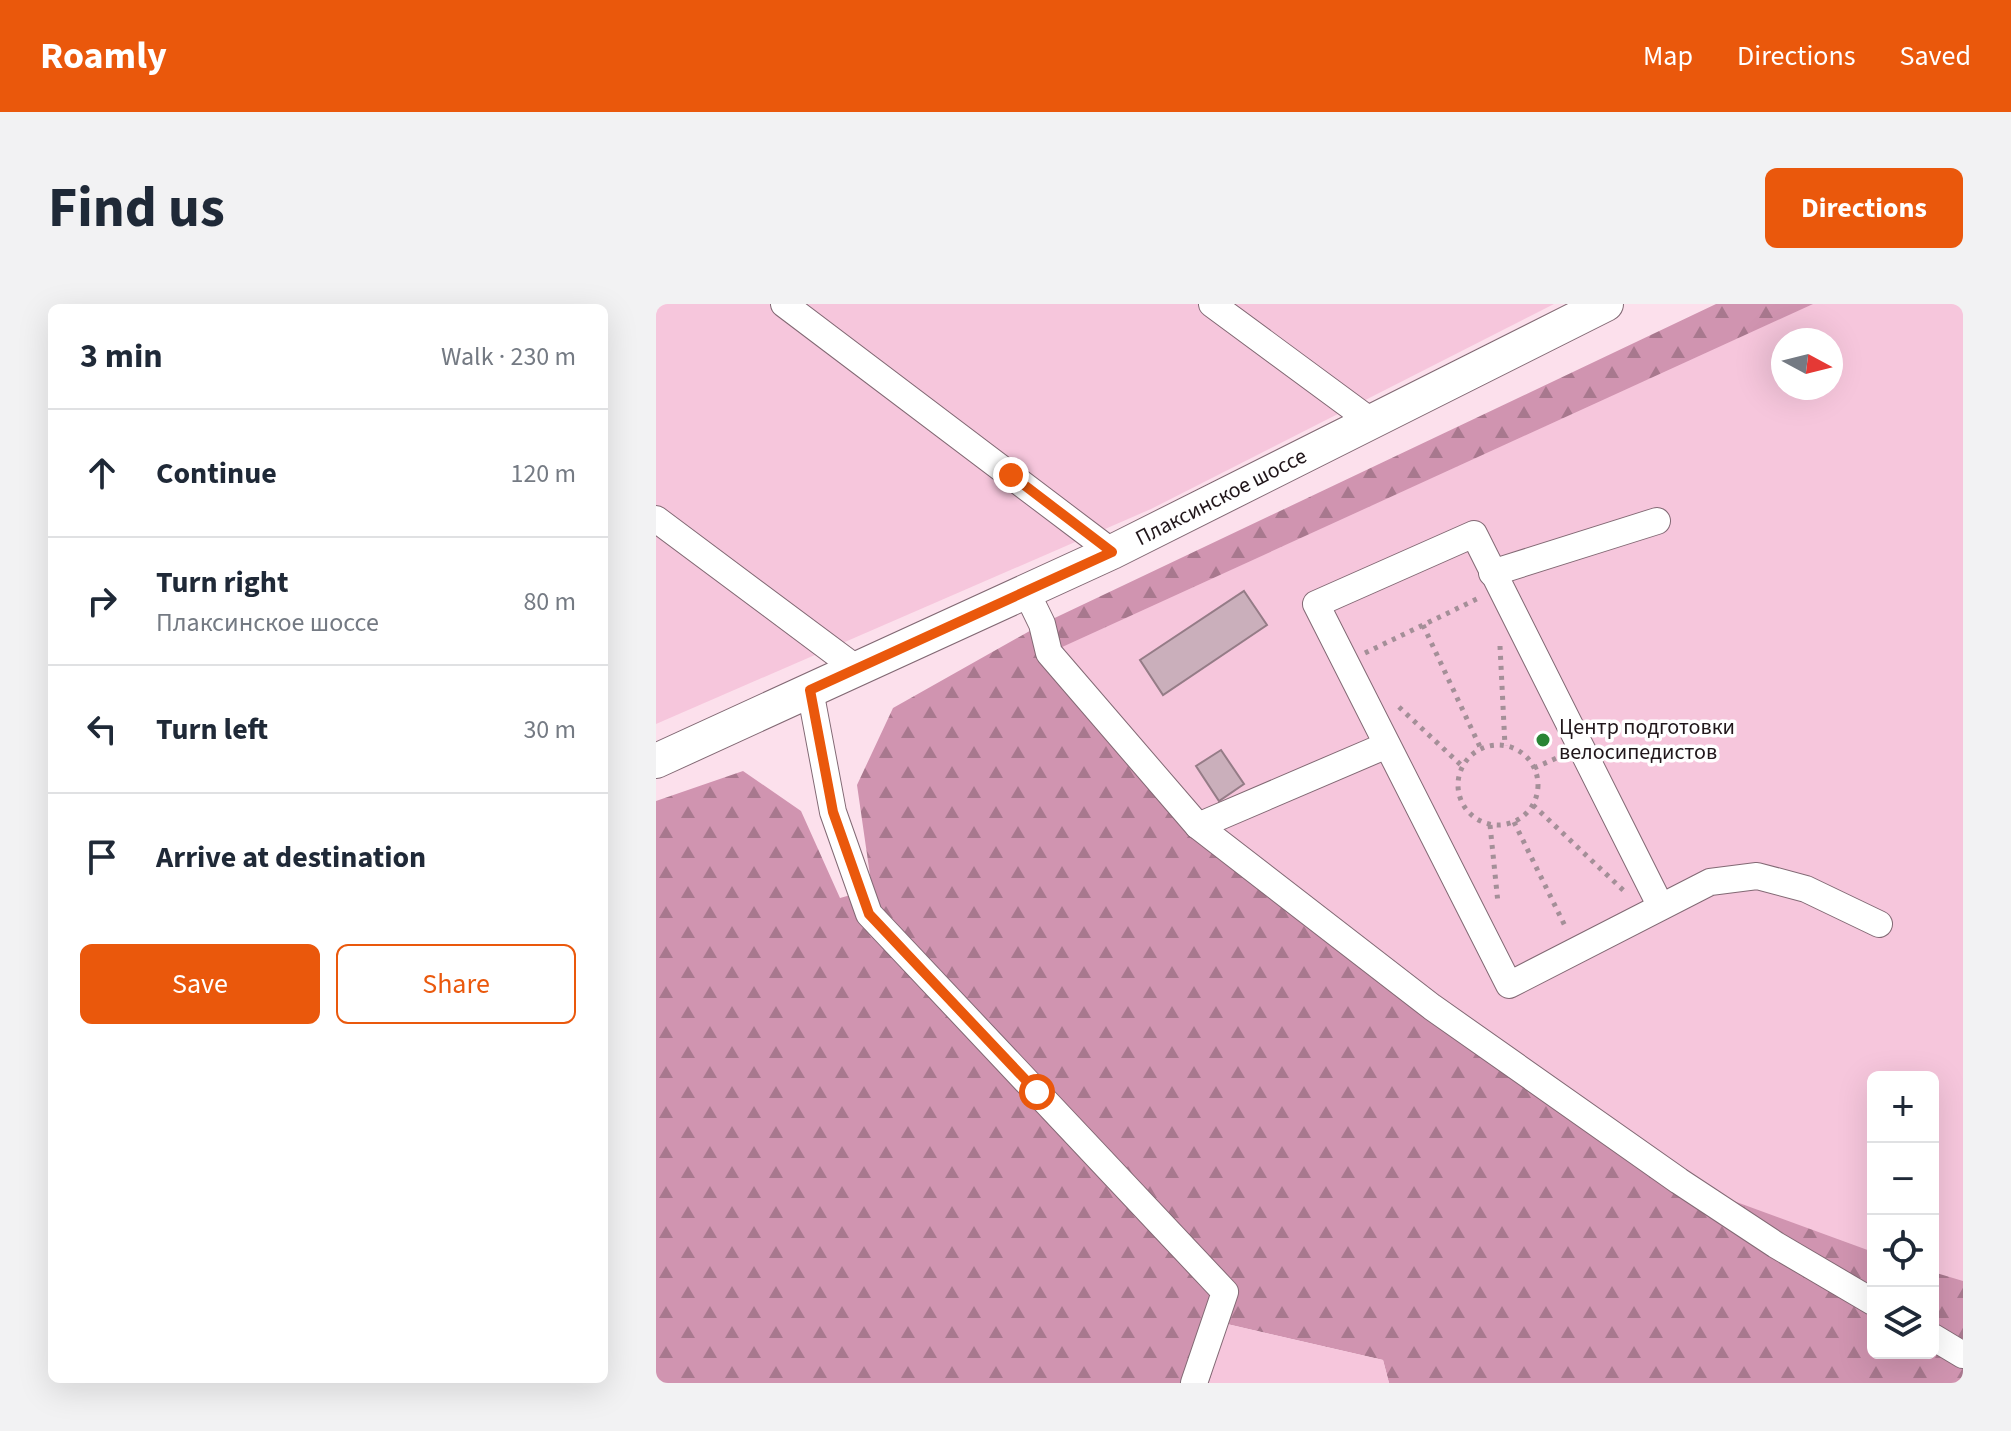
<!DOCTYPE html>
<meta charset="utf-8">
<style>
:root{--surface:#fff;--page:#f2f2f3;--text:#1f2937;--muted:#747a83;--line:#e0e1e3;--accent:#ea580c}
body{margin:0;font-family:"Source Sans 3",sans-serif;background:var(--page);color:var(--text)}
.controls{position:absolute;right:24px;bottom:24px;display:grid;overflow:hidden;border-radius:12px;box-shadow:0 8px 32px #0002}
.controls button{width:72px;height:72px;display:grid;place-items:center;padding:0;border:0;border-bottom:2px solid var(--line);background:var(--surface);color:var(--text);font:40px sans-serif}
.compass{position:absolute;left:1115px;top:24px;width:72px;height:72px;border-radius:50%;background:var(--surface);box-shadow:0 8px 32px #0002;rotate:97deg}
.stop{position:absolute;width:24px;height:24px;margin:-18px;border:6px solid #ea580c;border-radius:50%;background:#fff}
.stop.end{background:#ea580c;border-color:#fff;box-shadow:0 2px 8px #0008}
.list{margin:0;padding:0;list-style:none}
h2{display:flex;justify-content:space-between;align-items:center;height:104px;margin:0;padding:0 32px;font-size:34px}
h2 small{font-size:26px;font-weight:400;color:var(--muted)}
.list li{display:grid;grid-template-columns:52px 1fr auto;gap:24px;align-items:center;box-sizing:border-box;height:128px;padding:0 32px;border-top:2px solid var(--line)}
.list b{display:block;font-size:30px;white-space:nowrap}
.list p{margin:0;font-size:26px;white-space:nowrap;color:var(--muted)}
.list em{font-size:26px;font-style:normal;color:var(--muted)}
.actions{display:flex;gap:16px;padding:24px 32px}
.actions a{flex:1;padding:18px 0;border:2px solid var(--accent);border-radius:12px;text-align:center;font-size:28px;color:var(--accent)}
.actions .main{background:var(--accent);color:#fff}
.icon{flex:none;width:44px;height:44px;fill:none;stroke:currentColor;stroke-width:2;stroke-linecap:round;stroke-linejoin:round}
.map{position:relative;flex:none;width:1307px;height:1079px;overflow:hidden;border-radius:12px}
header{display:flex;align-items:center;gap:48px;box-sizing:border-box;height:112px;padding:0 40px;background:var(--accent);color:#fff}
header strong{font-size:38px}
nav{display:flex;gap:44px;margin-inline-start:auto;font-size:28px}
.intro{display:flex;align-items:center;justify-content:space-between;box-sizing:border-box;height:192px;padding:0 48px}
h1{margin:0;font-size:56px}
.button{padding:20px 36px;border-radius:12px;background:var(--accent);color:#fff;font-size:28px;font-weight:700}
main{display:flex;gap:48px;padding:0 48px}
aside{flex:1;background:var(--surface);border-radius:12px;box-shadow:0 8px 32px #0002}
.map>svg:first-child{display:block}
</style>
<header>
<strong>Roamly</strong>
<nav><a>Map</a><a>Directions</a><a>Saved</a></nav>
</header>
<div class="intro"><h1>Find us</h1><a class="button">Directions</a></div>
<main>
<aside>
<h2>3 min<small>Walk · 230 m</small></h2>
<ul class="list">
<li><svg class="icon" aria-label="ahead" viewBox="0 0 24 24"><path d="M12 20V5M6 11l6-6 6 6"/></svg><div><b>Continue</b></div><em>120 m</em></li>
<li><svg class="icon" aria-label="right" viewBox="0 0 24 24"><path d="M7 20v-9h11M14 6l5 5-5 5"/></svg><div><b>Turn right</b><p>Плаксинское шоссе</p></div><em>80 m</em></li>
<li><svg class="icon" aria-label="left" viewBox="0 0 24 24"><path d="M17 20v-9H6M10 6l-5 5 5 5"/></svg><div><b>Turn left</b></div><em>30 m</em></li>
<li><svg class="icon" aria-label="arrive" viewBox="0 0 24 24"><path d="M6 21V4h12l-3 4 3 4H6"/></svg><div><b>Arrive at destination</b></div></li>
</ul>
<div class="actions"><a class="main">Save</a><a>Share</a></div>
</aside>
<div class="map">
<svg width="1307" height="1079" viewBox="0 0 1307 1079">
<defs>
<pattern id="forest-firs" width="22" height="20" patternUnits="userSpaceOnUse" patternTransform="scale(2)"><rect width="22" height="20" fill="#d094b0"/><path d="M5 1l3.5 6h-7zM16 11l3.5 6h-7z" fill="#a8788e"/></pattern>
</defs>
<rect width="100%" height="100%" fill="#fce0ec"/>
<polygon fill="url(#forest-firs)" points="1060,0 1219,0 1127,36 449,336 1217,915 1217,1049 1277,1049 1277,947 1307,960 1307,1079 733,1079 727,1056 571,1020 553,1079 0,1079 0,497 87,467 145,507 184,594 216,585 201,481 237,404 386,320"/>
<g fill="#f6c6dc" fill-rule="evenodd">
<polygon points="0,0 898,0 495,205 0,420"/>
<path d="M1157 0H1307V977L1277 968V773H1217V948L1023 877 542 522 393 349ZM1127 36H1175V84H1127Z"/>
<polygon points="571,1020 727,1056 733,1079 553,1079"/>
</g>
<g fill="#caafbb" stroke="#957c87" stroke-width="2">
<polygon points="588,287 611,321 507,391 484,356"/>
<polygon points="565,446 588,480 563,497 540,462"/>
</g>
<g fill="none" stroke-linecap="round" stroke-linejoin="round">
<defs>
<g id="minor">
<polyline points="128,0 456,248"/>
<polyline points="556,0 716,118"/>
<polyline points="0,215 201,365"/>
<polyline points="836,269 1001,217"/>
<polyline points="370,287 386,320 393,349 542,522 776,703 1023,877 1120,941 1217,998"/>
<polyline points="154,386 177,508 213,610 569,988 538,1079"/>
<polyline points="542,522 731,441"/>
<polyline points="1005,603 818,230 660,300 853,681 1054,578 1101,572 1150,585 1223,620"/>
<polyline points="1277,1033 1307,1051"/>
</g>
<polyline id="major" points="0,457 456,248 950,0"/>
</defs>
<use href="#minor" stroke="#826974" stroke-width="28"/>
<use href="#major" stroke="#826974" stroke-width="36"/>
<g stroke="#a48f98" stroke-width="5" stroke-dasharray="4 6" stroke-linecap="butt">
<polyline points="767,321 825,445"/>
<polyline points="844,342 849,442"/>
<polyline points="709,349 823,294"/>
<polyline points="743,403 806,462"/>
<circle cx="842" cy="481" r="40"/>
<polyline points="878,464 903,453"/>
<polyline points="877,501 968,587"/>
<polyline points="858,518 910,624"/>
<polyline points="834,521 842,599"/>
</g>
<use href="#minor" stroke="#fff" stroke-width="26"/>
<use href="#major" stroke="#fff" stroke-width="34"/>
</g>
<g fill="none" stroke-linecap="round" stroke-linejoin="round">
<polyline stroke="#ea580c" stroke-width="10" points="355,171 456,248 154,386 177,508 213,610 381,788"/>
</g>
<circle fill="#298434" stroke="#fff" stroke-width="3" cx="887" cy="436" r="8"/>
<g text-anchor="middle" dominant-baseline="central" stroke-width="7" stroke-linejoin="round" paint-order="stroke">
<g font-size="22" fill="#21171b" stroke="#fff">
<text transform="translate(565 193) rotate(-27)">Плаксинское шоссе</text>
</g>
<g font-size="22" fill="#21171b" stroke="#fff" text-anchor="start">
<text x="903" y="423">Центр подготовки<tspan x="903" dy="25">велосипедистов</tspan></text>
</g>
</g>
</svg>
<div class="controls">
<button>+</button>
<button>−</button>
<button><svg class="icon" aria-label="locate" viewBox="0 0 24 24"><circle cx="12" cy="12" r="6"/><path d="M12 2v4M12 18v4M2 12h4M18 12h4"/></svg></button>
<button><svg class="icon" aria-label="layers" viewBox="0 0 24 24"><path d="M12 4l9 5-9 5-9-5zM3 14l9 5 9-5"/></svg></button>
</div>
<svg class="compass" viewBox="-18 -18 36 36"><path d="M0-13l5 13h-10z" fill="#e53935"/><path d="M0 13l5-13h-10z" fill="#747a83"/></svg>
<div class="stop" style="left:381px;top:788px"></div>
<div class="stop end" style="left:355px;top:171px"></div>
</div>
</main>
